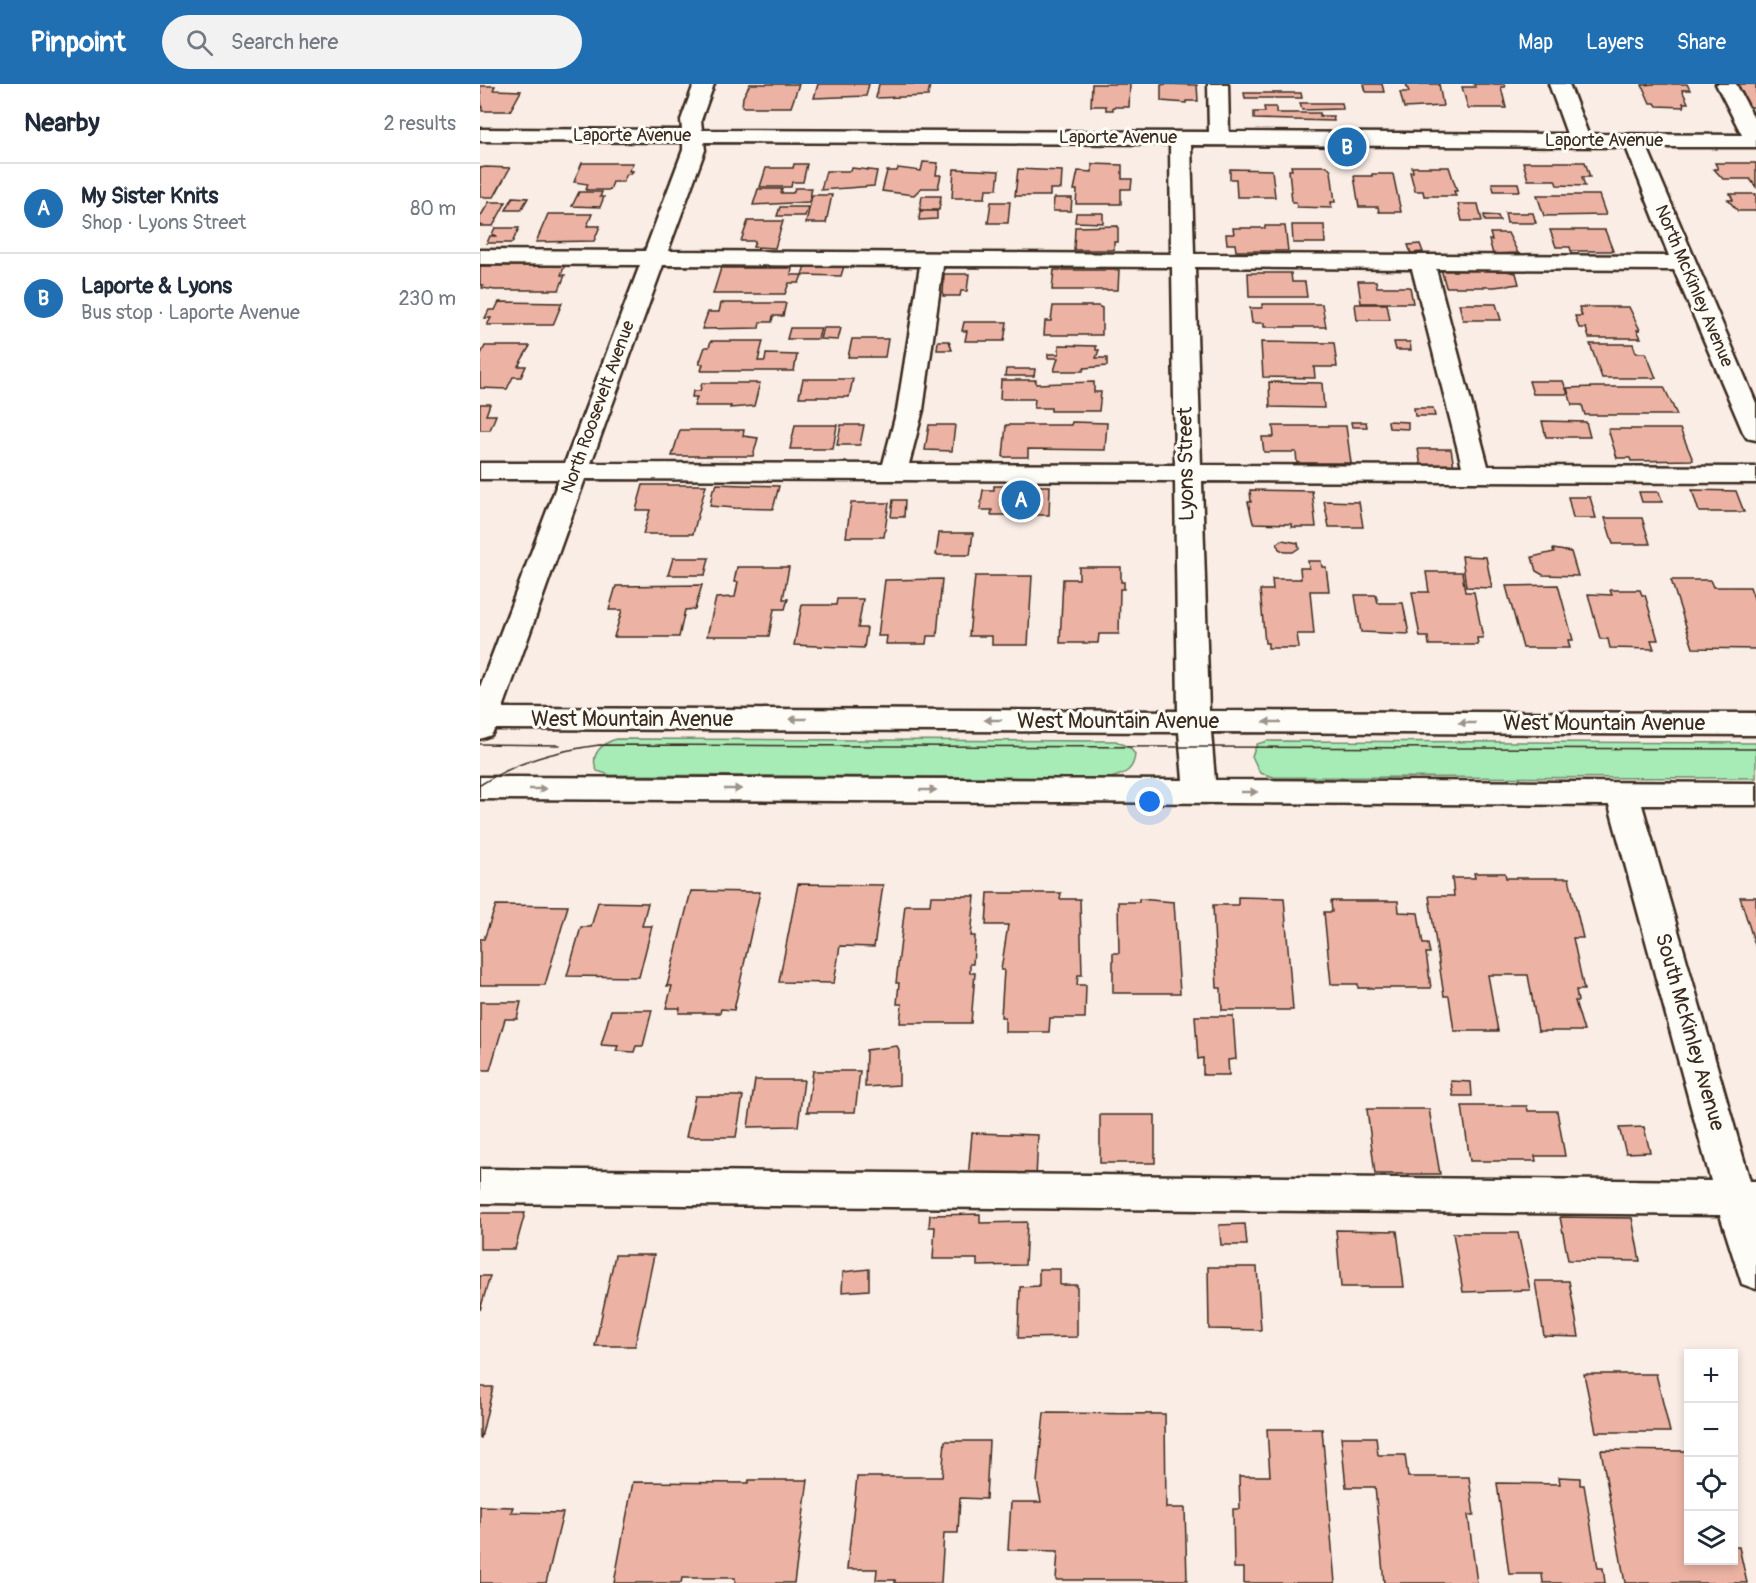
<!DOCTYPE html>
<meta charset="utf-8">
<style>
:root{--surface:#fff;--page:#f2f2f3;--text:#1f2937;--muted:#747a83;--line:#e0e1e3;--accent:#1f6fb2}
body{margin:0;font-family:Pangolin,sans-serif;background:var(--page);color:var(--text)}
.controls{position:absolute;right:18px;bottom:18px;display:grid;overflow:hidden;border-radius:0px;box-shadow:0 3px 9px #0003}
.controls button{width:54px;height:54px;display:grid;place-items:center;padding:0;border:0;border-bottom:2px solid var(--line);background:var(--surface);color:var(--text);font:30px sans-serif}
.you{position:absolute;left:670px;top:718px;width:21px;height:21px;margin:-15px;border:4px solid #fff;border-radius:50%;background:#1a73e8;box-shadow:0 0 0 9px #1a73e833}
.badge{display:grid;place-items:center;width:39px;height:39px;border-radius:50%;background:var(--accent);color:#fff;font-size:20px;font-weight:700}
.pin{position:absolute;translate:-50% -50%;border:3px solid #fff;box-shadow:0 2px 6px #0006}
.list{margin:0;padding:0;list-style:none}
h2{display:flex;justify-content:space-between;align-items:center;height:78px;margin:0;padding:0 24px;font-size:26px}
h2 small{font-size:20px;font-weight:400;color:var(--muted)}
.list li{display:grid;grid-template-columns:39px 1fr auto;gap:18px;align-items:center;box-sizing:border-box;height:90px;padding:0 24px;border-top:2px solid var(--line)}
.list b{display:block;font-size:22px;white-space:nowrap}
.list p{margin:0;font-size:20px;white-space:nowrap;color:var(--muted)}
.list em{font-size:20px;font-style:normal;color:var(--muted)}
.icon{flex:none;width:33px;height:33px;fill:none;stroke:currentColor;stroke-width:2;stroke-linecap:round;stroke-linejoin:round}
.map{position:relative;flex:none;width:1276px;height:1499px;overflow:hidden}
header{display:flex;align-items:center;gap:36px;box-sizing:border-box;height:84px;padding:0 30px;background:var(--accent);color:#fff}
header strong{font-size:28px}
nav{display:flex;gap:33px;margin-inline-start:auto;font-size:21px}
.search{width:420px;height:54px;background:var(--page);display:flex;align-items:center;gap:15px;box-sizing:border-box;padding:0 21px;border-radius:33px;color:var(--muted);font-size:22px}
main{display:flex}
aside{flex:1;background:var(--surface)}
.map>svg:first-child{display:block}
</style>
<header>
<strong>Pinpoint</strong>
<div class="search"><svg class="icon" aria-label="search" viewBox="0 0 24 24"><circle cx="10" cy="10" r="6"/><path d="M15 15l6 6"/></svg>Search here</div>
<nav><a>Map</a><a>Layers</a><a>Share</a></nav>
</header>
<main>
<aside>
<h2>Nearby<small>2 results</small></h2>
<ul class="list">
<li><span class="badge">A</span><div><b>My Sister Knits</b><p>Shop · Lyons Street</p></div><em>80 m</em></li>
<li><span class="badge">B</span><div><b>Laporte &amp; Lyons</b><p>Bus stop · Laporte Avenue</p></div><em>230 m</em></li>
</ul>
</aside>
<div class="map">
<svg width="1276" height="1499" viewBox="0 0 1276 1499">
<rect width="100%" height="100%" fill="#faede6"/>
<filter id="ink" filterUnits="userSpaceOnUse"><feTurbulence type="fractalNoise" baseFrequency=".0167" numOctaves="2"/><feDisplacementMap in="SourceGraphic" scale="12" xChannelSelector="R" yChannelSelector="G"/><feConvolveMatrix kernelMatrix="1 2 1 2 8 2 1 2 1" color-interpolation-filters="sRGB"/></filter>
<g filter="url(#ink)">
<g fill="#a7ebb6" stroke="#718a6a" stroke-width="1.5">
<path d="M136 655 636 657 650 664 655 670C654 686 645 690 631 694L130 691 117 687C109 671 121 660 136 655Z"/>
<polygon points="787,657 1276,659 1276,694 794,693 780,689 772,672 777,660"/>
</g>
<g fill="#ecb3a4" stroke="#3b2a1e" stroke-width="1.5">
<polygon points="270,0 319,0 311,23 262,23 263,13"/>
<polygon points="338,0 389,0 386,12 334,14"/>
<polygon points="399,0 450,0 448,12 396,14"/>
<polygon points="612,0 650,0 649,23 633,23 633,26 626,26 626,22 611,22"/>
<polygon points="686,0 717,1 718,17 706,17 706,19 681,17 681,1"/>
<polygon points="884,0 902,0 904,8 886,8"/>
<polygon points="926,0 959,0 963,22 924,24 920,8 929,8"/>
<polygon points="994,0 1024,0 1025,3 1021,3 1026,24 988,24 982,3 995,3"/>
<polygon points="1174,0 1207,0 1210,6 1202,6 1208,19 1203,19 1204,23 1177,22 1175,19 1170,19 1162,1"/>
<polygon points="1256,0 1276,0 1276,23 1268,23"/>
<polygon points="0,2 15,2 13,6 41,7 30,27 2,27"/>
<polygon points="764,9 821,9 822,14 765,14"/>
<polygon points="820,19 862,19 863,25 822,26"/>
<polygon points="784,23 796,23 796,29 840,29 840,32 853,32 854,37 774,35 774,28 785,28"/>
<polygon points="443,78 458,79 456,91 461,91 458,104 441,104 434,111 402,107 407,87 417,87 418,84 441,87"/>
<polygon points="1043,78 1105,78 1110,93 1102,93 1105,102 1077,101 1075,96 1048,96"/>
<polygon points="102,79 153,79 149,87 153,87 151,90 147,90 143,98 133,98 130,106 106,106 108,100 94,98"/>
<polygon points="1235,79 1276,79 1276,103 1270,95 1243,95 1234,85 1238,85"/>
<polygon points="314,80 327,80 323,98 312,98 311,103 280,103 286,84 313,84"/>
<polygon points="612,80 642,81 642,95 652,95 651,105 641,105 641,120 596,120 597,106 594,106 598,87 612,88"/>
<polygon points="811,82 847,82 851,87 855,118 851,118 852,124 817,123 816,118 812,118 809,86 812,86"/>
<polygon points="6,83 30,84 14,113 0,113 0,84"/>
<polygon points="932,83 969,83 977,107 974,107 976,112 944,112 943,107 935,107 930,88 933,88"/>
<polygon points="372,84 397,87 394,102 341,106 346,87 371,87"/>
<polygon points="474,85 519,87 517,105 506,105 505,114 472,114"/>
<polygon points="538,85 582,87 581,105 570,105 570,112 535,112"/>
<polygon points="750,85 792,86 795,113 757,113 756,95 750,95"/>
<polygon points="892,90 913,90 921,128 899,128 898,123 879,123 874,92 892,92"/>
<polygon points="1012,99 1038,99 1040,107 1014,107"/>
<polygon points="315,104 332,104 329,118 273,121 278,105 302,105 301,109 313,109"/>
<polygon points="99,108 122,108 120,113 124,113 120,123 92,122"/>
<polygon points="1250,110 1276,110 1276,127 1258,127 1248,116 1253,116"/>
<polygon points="332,111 352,111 346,139 326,139"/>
<polygon points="1057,111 1119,111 1126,131 1064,132"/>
<polygon points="442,112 461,112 459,126 440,126"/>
<polygon points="33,113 48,114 41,126 26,126"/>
<polygon points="574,114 592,114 591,127 573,127"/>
<polygon points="9,118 26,118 13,142 0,142 0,133"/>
<polygon points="511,118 530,118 528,139 508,139"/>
<polygon points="978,120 998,120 1002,137 982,137"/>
<polygon points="300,123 328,123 325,132 297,132"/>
<polygon points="440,127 457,127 457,135 439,136"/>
<polygon points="596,129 623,129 623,139 595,138"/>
<polygon points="1025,129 1053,129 1056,139 1027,139"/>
<polygon points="68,130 112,130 107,142 120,142 114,157 56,158"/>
<polygon points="1004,131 1018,132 1020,137 1005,137"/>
<polygon points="268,137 303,137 295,164 273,163 275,157 261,157"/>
<polygon points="812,141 844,141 845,159 813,159"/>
<polygon points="638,142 638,158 634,158 634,166 594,166 595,143"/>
<polygon points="785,142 805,142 808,167 756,167 755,160 747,160 746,150 754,150 753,144 785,144"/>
<polygon points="15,144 39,144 32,159 7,159 10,152 17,152 12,150"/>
<polygon points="1070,146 1125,146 1133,167 1091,167 1090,163 1076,163"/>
<polygon points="1010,149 1028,149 1038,169 1013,170 1009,156 1012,156"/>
<polygon points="940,160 943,168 931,169 928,161"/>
<polygon points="85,181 81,191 85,191 79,206 15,206 2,204 3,201 0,201 0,182"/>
<polygon points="325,182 364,182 361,192 322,191"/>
<polygon points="241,184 312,184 311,191 322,191 319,199 309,199 305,210 233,210"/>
<polygon points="961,185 1026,187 1036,189 1039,200 1014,203 966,203"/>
<polygon points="574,186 639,186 638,206 572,206"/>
<polygon points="768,189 811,189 812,198 825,198 827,213 769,213"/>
<polygon points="464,190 489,190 487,207 481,207 480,212 463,212"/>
<polygon points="878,197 896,197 897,203 930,203 933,219 881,219"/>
<polygon points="19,218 82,219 73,241 7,241 11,234 5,234 9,226 15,226"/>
<polygon points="241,219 306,219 303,232 293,232 292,238 280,238 279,244 222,245 228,228 239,228"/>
<polygon points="782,220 842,220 846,243 784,243 784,239 772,239 770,224 782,224"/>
<polygon points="875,220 907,220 910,236 877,236"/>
<polygon points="979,220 1016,220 1021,236 983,236"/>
<polygon points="573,222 618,222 622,224 622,251 564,251 565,237 571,237"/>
<polygon points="1099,223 1149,223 1160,246 1157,246 1161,254 1109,254 1106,244 1099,244 1095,232 1102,232"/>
<polygon points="484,238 527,238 524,257 485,257 487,247 482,247"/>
<polygon points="310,244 341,244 338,255 307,255"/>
<polygon points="343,244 361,244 358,256 340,255"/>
<polygon points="372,255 408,255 405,273 368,273"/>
<polygon points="231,257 283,257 278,277 285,277 286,270 317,271 314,287 221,287 223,280 219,280 225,263 229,263"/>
<polygon points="458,257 469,257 472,266 457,266"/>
<polygon points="781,258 854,259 857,283 834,283 835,294 783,293"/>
<polygon points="914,258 930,258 931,266 916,266"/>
<polygon points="1110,260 1153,260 1156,269 1166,269 1176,294 1122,294"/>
<polygon points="579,261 616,262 616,266 619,266 616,274 627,274 627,282 604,284 603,287 574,287 578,274 568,274 568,270 579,270"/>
<polygon points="5,262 50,262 38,282 46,282 41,293 33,293 27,305 0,304 0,272"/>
<polygon points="526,285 555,285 554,292 525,292"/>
<polygon points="323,295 373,295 369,313 319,313"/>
<polygon points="521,296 556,296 556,300 614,298 614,308 621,308 619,327 571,327 571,324 554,324 555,315 520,315"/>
<polygon points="1049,297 1083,297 1088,310 1053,310"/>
<polygon points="789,298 842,299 844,324 790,323"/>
<polygon points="222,299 280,299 274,322 250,324 251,322 214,322 217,313 212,313 213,307 220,307"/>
<polygon points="1114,303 1184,303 1197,331 1105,331 1102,321 1092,321 1087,304"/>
<polygon points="0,320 10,320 6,331 16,331 10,346 0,346"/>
<polygon points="934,324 953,324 955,332 935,332"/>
<polygon points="908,337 928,338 928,345 909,344"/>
<polygon points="1062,337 1106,338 1110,353 1066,353"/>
<polygon points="592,338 627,339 625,366 548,365 548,373 523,373 526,341 591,341"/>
<polygon points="871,338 886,338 887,343 872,343"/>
<polygon points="315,341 357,341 353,365 310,365"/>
<polygon points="361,341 384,341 380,361 357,361"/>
<polygon points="449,341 475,341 472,367 445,366"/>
<polygon points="793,342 866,342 871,379 817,379 816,368 784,368 782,353 794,353"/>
<polygon points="1128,345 1200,345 1213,376 1151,377 1150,374 1137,374"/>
<polygon points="200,346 264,346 263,352 278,354 273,372 192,372"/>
<polygon points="938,365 971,365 974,383 941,382"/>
<polygon points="237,400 262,401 299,402 293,425 255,424 230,422 233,405 235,405"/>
<polygon points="163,401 226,401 213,450 163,450 170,426 156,426"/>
<polygon points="514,402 570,402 569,431 511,431 512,426 500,426 503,406 514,406"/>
<polygon points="770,406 832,407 836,443 812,443 812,440 773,439 768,418 771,418"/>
<polygon points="1212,406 1256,407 1264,428 1219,428"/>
<polygon points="1159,408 1179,408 1182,418 1162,418"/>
<polygon points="1088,413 1110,413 1116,434 1093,434"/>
<polygon points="413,416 425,416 424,433 411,433"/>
<polygon points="844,417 879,418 883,443 849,443"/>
<polygon points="371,419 409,419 404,453 366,453"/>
<polygon points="1125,434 1162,434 1170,460 1133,460"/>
<polygon points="459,449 493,449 490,471 456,471"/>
<polygon points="802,456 818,459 819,464 813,468 805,468 799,465 797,460"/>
<polygon points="1073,465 1091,468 1098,492 1063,491 1056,487 1052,473 1074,468"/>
<polygon points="982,472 1006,473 1012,504 986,503"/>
<polygon points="193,474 229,474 225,491 188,491"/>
<polygon points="828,477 841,477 842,483 846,483 849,507 830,507 834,550 817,550 819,564 788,564 788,559 785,559 780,506 793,506 792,495 821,495 820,484 829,484"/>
<polygon points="257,483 309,483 303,515 308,515 305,525 294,525 289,552 227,552 236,514 255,513 258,498 254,498"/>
<polygon points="599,483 641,483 641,498 644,498 644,505 640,505 639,550 619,550 618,559 580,559 583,495 599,495"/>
<polygon points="946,488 982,488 985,508 994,508 1003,554 997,554 998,561 949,561 948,553 940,553 932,508 949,508"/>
<polygon points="495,492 552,492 548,561 512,561 512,552 489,552"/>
<polygon points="462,495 457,552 447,552 446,560 406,560 407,552 398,552 405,496"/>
<polygon points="1191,496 1230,496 1233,503 1270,503 1276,520 1276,565 1213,564"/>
<polygon points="222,501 215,525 205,526 199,553 134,553 142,526 129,526 136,502"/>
<polygon points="1078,501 1093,556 1088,556 1090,564 1043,564 1026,502"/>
<polygon points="1130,506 1160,506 1162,511 1165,511 1178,556 1171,556 1174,565 1130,564 1128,555 1120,555 1108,510 1132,511"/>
<polygon points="875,511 896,511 898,519 923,519 929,550 881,548"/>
<polygon points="357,515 383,515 378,544 387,544 384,564 314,561 322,521 356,521"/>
<polygon points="994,789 1025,789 1026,794 1089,794 1103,854 1093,854 1104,906 1096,906 1098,917 1095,917 1104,947 1058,947 1048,891 1008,891 1018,947 974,947 969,912 964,912 949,812 974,812 972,794 995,794"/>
<polygon points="318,800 403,801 394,863 360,862 354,899 299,898"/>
<polygon points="211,807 280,808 254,926 241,925 240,929 199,929 200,924 186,924 192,902 187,902"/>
<polygon points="508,809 581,809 580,815 600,815 602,891 598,891 597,901 606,901 605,934 570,934 569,948 525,948 525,933 521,933 524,886 521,886 528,841 506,841"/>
<polygon points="451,812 495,812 491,852 495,852 493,880 490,880 490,889 495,889 491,939 420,939 422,920 417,920 419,899 416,899 425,821 450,821"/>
<polygon points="758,813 804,814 813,926 742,926 741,904 737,904 733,821 758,821"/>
<polygon points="1260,813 1276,813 1276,864"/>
<polygon points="659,815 694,818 700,909 633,909 633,869 639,869 638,818 659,818"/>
<polygon points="851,817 918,817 919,828 938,829 943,860 948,860 950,869 946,869 951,904 878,904 878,900 851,900 844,828 852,828"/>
<polygon points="118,818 168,819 162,842 172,842 159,893 87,892 101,843 111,843"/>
<polygon points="16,821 88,822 65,901 0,901 0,855 4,855"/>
<polygon points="0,918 41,918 37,935 25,935 10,986 0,986"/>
<polygon points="131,926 172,926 163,962 156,962 154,968 136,967 138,962 121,961"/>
<polygon points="715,932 753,932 756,975 748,976 749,991 723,991 723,974 718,975"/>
<polygon points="417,962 419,966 419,1001 385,1003 386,966"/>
<polygon points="333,987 380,987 375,1028 327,1028"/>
<polygon points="275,996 324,996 318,1042 268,1043"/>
<polygon points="971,997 991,998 992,1012 973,1012"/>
<polygon points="215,1012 263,1012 256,1053 206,1053"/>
<polygon points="982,1022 1047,1022 1048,1027 1077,1027 1085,1072 1055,1072 1056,1077 990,1077"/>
<polygon points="887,1025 949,1025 960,1090 895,1090"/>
<rect x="620" y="1031" width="55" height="48"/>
<polygon points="1164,1043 1170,1068 1146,1069 1139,1044"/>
<polygon points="492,1049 558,1051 556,1095 488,1095"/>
<polygon points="0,1129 45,1129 35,1165 0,1165"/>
<polygon points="500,1130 500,1139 547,1138 545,1181 497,1182 497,1175 453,1175 455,1143 449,1143 450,1131"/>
<polygon points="1080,1133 1152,1134 1160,1177 1088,1176"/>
<polygon points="765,1140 767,1161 741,1161 739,1141"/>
<polygon points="856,1146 917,1147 924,1203 861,1203"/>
<polygon points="973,1149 1038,1149 1050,1206 983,1208"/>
<polygon points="135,1171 174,1171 155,1262 115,1262"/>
<polygon points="728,1183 777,1183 781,1246 729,1245"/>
<polygon points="389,1185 389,1206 362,1208 363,1188"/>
<polygon points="559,1185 580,1185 580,1201 597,1201 597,1253 538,1254 540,1203 559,1202"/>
<polygon points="0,1192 10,1192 0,1226"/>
<polygon points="1055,1197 1089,1197 1099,1253 1064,1252"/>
<polygon points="1104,1290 1176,1290 1190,1348 1116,1348"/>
<polygon points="0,1303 13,1303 1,1354 0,1354"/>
<polygon points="564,1329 685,1330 686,1424 705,1424 707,1496 576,1496 578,1467 528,1466 531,1418 561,1418 557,1398"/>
<polygon points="787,1345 842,1345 855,1499 764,1499 764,1484 754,1484 753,1425 760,1425 759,1392 790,1392"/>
<polygon points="861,1353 896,1353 898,1371 925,1371 928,1393 989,1393 994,1431 988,1431 997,1499 904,1499 895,1403 866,1403"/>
<polygon points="465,1357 509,1357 506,1415 480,1414 478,1449 464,1449 461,1499 415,1499 415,1496 396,1496 397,1485 367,1485 377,1393 462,1393"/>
<polygon points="1121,1366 1208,1367 1208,1476 1254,1476 1254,1463 1259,1463 1267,1499 1145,1499"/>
<polygon points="1079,1393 1100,1394 1100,1401 1104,1401 1118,1484 1123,1484 1125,1499 1063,1499 1062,1490 1029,1490 1017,1399 1080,1400"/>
<polygon points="269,1396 328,1396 314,1499 255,1499 255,1494 202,1494 201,1499 134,1499 153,1398 268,1399"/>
<polygon points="0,1422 33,1423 31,1428 83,1429 66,1499 0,1499"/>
</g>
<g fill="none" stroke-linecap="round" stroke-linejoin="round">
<defs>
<path id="minor" d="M214 0H234L221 36 222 46 729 48 728 0H748L749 48 1087 50 1069 0H1089L1108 50 1262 51 1236 0H1256L1276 38V63H1167L1276 319V356L1267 354 1263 348 1194 186 956 185 1008 382 1276 383V399L722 397 729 627 1276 629V651L731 648 735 696 1276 699V721H1162L1270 1097H1276V1205L1262 1200 1240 1131 0 1119V1085L1231 1097 1129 721 0 715V693L703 696 699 648 15 645 11 651 0 655V603L79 395H0V379H85L160 181 0 180V166L165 167 203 66V58L0 57V45L202 46 201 36ZM224 58 690 60 691 170 188 167 225 66ZM711 61 1146 63 1189 172 714 170ZM183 181 440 182 417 326 403 380 111 379ZM463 182 692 183 695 381 429 380 443 326ZM715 183 932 185 982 382 721 381ZM105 395 695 397 698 627 23 624Z"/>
</defs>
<use href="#minor" stroke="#3b2a1e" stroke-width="5"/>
<use href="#minor" fill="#fdfcf7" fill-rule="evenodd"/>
<g stroke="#3b2a1e" stroke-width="1.5">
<polyline points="0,660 80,661"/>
<path d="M0 701C38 677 75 667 119 661L1276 665"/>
</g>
</g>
<defs><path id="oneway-solid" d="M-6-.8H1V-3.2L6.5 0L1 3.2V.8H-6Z" transform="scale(1.5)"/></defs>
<g fill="#9c938a">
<use href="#oneway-solid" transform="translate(318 635) rotate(-180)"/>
<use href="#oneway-solid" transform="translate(513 636) rotate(-180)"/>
<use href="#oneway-solid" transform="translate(792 638) rotate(-180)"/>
<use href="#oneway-solid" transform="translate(987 639) rotate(-180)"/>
<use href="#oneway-solid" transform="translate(58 705)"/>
<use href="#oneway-solid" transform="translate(253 705)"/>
<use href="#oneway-solid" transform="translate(448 706)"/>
<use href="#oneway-solid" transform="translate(769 708)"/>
</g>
</g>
<g text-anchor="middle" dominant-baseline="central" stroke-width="6" stroke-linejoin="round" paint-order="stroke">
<g font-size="18" fill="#3b2a1e" stroke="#fdfcf7">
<text x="152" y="51">Laporte Avenue</text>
<text x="638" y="53">Laporte Avenue</text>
<text x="1124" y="56">Laporte Avenue</text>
<text transform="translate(1214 202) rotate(67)">North McKinley Avenue</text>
<text transform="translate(118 323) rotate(-70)">North Roosevelt Avenue</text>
</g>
<g font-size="21" fill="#3b2a1e" stroke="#fdfcf7">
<text transform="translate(706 380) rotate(-91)">Lyons Street</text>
<text x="152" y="635">West Mountain Avenue</text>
<text x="638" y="637">West Mountain Avenue</text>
<text x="1124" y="639">West Mountain Avenue</text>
<text transform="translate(1210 948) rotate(74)">South McKinley Avenue</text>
</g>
</g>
</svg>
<div class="controls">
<button>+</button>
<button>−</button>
<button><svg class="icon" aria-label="locate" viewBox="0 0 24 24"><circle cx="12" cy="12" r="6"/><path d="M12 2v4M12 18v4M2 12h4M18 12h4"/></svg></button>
<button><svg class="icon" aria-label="layers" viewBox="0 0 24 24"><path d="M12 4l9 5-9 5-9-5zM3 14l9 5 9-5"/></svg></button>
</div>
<div class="you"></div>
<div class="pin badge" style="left:541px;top:416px">A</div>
<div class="pin badge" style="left:867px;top:63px">B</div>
</div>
</main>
